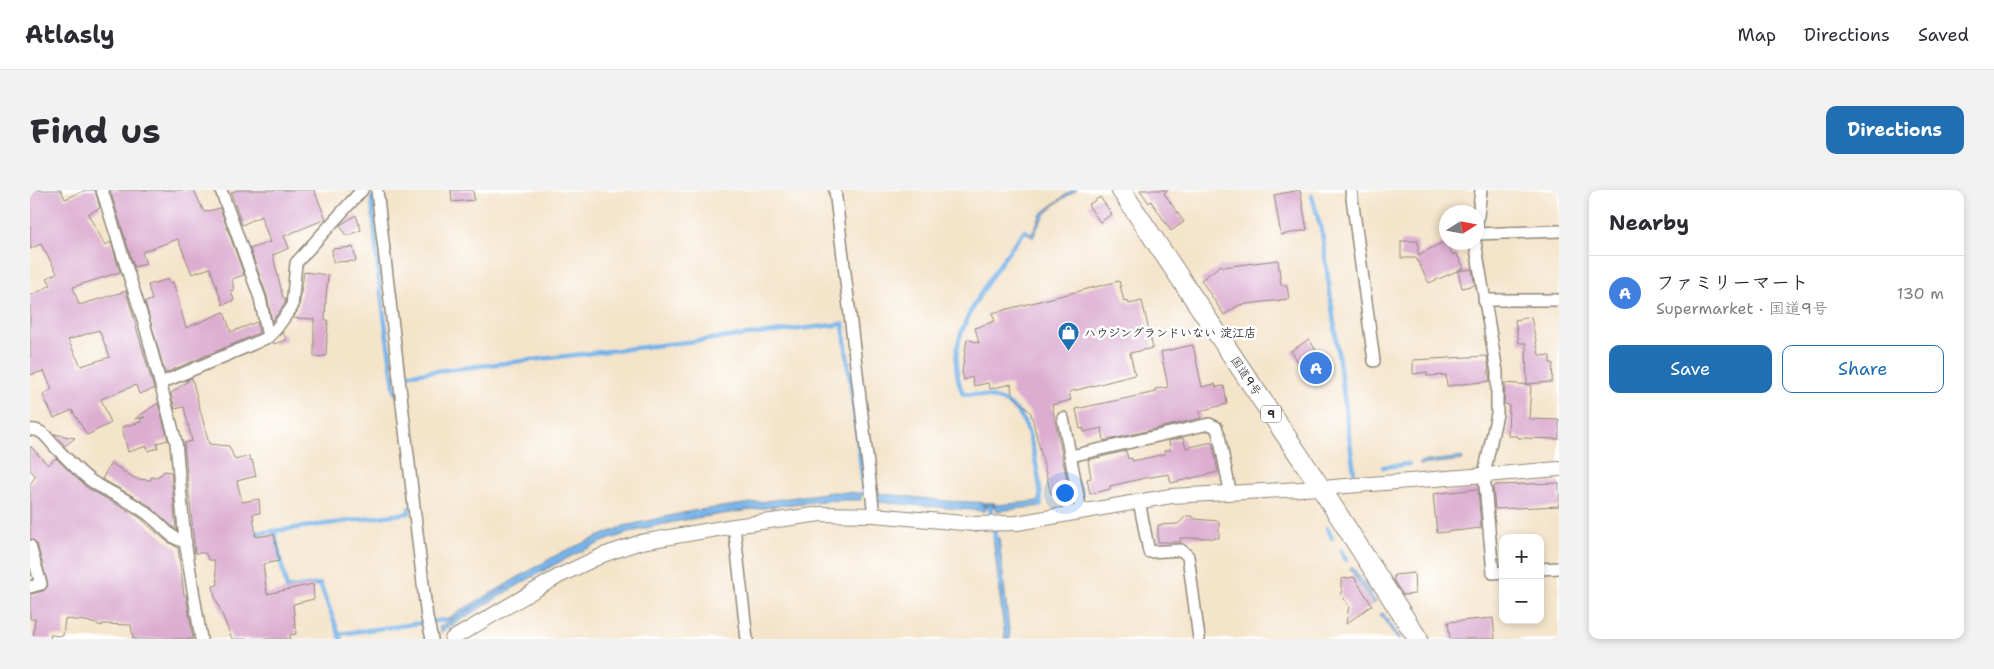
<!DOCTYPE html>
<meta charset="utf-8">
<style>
:root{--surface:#fff;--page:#f2f2f3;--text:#2b2b33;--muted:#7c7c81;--line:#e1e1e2;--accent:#1f6fb2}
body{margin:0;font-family:"Shantell Sans","Klee One",sans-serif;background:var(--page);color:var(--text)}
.controls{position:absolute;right:15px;bottom:15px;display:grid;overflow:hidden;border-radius:10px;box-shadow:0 2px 8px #0003}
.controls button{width:45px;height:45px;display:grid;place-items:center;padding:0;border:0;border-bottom:1px solid var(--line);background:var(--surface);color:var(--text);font:25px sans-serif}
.compass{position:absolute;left:1409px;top:15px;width:45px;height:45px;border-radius:50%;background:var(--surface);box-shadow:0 2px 8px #0003;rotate:79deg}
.you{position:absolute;left:1034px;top:302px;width:18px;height:18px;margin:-12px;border:4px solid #fff;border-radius:50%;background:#1a73e8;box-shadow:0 0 0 8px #1a73e833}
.badge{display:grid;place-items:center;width:32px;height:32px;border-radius:50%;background:var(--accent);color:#fff;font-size:16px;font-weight:700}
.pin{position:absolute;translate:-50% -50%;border:2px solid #fff;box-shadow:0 1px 5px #0006}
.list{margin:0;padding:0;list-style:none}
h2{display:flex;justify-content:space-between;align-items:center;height:65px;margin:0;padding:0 20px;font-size:21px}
h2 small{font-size:16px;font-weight:400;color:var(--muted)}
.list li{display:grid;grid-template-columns:32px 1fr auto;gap:15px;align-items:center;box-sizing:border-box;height:75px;padding:0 20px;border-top:1px solid var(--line)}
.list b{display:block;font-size:19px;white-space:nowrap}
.list p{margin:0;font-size:16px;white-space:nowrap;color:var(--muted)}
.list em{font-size:16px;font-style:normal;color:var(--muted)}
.actions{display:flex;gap:10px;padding:15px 20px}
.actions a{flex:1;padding:11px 0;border:1px solid var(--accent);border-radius:10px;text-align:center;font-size:18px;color:var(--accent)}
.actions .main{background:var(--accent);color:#fff}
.map{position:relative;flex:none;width:1529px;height:449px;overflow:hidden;border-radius:10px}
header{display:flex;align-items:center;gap:30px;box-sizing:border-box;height:70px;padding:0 25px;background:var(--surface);border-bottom:1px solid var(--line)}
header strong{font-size:24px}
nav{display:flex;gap:28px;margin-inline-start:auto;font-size:18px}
.intro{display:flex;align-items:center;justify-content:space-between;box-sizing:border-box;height:120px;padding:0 30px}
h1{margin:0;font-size:35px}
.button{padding:12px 22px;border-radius:10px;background:var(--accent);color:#fff;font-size:18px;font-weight:700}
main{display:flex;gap:30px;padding:0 30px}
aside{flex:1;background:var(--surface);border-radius:10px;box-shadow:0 2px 8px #0003}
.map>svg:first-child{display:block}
</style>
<header>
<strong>Atlasly</strong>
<nav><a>Map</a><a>Directions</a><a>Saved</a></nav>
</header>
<div class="intro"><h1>Find us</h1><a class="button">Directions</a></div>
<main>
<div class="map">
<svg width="1529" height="449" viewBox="0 0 1529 449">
<rect width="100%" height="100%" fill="#fff"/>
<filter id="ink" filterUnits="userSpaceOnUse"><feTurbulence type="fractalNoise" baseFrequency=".02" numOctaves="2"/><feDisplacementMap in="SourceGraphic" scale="10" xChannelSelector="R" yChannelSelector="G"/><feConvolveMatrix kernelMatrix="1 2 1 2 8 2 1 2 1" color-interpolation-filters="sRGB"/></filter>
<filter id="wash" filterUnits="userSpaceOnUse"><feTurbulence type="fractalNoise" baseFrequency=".0096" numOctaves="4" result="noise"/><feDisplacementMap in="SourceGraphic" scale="20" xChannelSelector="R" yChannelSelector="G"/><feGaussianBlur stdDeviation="1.12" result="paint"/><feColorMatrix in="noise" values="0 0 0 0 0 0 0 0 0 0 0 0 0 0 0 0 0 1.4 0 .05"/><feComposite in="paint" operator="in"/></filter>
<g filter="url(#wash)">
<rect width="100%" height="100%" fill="#f4e4ca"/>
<g fill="#76b3e9" stroke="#506f8a">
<path d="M1042 0H1047C1022 15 1014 21 1003 48L993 40 1002 44 1011 24Z"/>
<polygon points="1432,267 1433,270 1390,275 1390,272"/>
<path d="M802 302 833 303 834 305H831V310C789 309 748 316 707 322 658 329 608 336 563 356 510 379 461 412 411 442L409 437 477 397C459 405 428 432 409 431V429H416L532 362 594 336 662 321Z"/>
<polygon points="847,303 915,311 965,313 964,315 951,315 955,316 1011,311 1012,316 966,321 965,317 957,317 955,321 847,312"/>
<polygon points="963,347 969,348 980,449 975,449"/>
<polygon points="1322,376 1346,412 1343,414 1320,379"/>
<polygon points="1353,423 1371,449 1367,449 1350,424"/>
</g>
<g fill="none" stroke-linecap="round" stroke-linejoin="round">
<g stroke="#76b3e9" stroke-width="4.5">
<polyline points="1282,6 1292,43 1324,282"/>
<polyline points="342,8 349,90 365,203"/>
<path d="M997 42 994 41C972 70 939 115 929 150 924 167 926 188 933 204 987 206 996 222 1006 274 1008 286 1012 303 1010 315"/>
<polyline points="363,186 813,134 834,301"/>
<polyline points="1353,277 1379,274"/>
<polyline points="960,317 966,352"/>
<polyline points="1297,338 1302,348"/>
<polyline points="244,340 257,399 290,394 311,449"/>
<polyline points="221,344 379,323 379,318"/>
<polyline points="1311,361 1316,370"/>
<polyline points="309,444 414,430"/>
</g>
</g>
<g id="blocks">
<g fill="#dcadd0" fill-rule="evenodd">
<path d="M0 0H31L35 9 56 0H65L70 18 58 24 75 55 81 52 90 82 43 97 49 115 96 101 124 199 109 204 106 195 71 209 81 233 57 245 42 220 24 228 13 205 22 199 14 181 0 185V106L21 95 17 88 27 83 11 54 0 59ZM69 140 80 167 51 176 38 150Z"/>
<polygon points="80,0 164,0 174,22 190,18 214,85 202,89 204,100 201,101 204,110 193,115 180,78 162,84 148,49 112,62 116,74 104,77"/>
<polygon points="207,0 284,0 296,29 254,46 259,58 243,65 253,108 255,108 255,114 242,131 237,106 220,59 240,52 231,26 212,35 201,3"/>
<polygon points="421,0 443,0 444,10 422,12"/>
<polygon points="1110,0 1138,0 1134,3 1154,32 1141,41 1121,11 1119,13"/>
<polygon points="1270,0 1277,40 1251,45 1244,5"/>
<polygon points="1070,7 1082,24 1070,32 1058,15"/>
<polygon points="326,25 331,40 316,46 310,35"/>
<polygon points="1371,51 1388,51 1388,65 1416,51 1423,65 1426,63 1434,78 1399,93 1386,68 1371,68"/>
<polygon points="323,57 326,71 303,72 302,59"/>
<polygon points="1248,70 1251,95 1257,95 1259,109 1209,115 1194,125 1171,90 1191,75 1193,77"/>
<polygon points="1442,79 1445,95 1432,98 1428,81"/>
<polygon points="274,82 298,85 296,108 295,130 298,130 296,166 284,167 284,129 263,128 269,118"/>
<polygon points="139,89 140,93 143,92 156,138 194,122 201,142 227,132 229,143 135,183 115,112 122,110 118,95"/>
<polygon points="1089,91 1094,111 1098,110 1099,114 1112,111 1123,158 1100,163 1105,185 1039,202 1041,210 1022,215 1039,300 1021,304 1001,223 982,204 981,194 960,199 958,193 944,196 942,187 934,190 932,182 937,149 949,153 945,138 965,131 962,123"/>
<polygon points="1501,127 1509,165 1520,166 1520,173 1523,173 1522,192 1497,194 1496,153 1489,153 1485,130"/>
<polygon points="253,142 256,150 244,154 243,152"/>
<polygon points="1279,149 1300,183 1283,194 1261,161"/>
<polygon points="1163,155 1172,197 1185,194 1186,197 1194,196 1197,214 1170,221 1171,228 1074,251 1072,238 1054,242 1053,238 1050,239 1046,219 1126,202 1125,199 1138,197 1131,162"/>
<polygon points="1457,166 1460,191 1417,196 1416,185 1397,186 1397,182 1383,184 1383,170"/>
<polygon points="162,188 179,254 199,256 205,270 219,266 220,270 222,270 226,286 207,291 212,312 229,309 230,323 223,324 226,347 244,344 249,371 233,374 237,404 283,394 284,409 263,414 266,444 260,445 260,449 202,449 185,407 183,396 188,395 184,370 179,370 175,363 165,363 154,253 162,251 154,217 145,219 141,203 159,190 155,191"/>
<polygon points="1475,193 1501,195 1499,229 1529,230 1529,249 1488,248 1488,246 1478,246 1479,215 1474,214"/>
<polygon points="128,213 138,250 127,253 128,258 118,261 117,256 98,262 92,237 111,232 110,229 115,227 105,229"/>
<polygon points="24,244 45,248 35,256"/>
<polygon points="1153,248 1156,258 1182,252 1188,282 1141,293 1139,284 1115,288 1080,296 1080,299 1060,304 1057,289 1061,288 1058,270 1096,261 1098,269 1102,268 1102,271 1135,264 1134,261 1140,260 1139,251"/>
<polygon points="0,256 18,275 26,268 56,297 109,327 135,350 148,358 154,405 156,405 163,449 103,449 101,435 72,434 72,436 56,431 35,429 33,446 20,445 21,449 3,449 5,429 0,429 0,404 13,401 18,395 7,354 0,349 0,294 6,286 0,280"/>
<polygon points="81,273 106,289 121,290 121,287 128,288 129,285 131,285 134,281 141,282 146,340 117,314 72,289"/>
<polygon points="1529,293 1529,316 1465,319 1463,298 1466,295"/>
<polygon points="1448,299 1451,338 1407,343 1403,304"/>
<polygon points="1156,326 1162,326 1165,329 1189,331 1189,348 1150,348 1151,352 1128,352 1128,335 1148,334"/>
<polygon points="1384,383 1385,404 1373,405 1364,391 1364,385"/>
<polygon points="1324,387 1342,415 1316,434 1319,416 1310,403 1313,401 1311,397 1311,389"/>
<polygon points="1463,428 1465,449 1420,449 1418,432"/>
</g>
</g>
</g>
<g filter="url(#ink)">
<use href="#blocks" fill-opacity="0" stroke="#90887a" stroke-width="1"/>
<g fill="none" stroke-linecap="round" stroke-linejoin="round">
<defs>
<g id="minor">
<polyline points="72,0 115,136 146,252 155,351 171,449"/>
<polyline points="191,0 230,108 238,147"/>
<polyline points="347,0 397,428 402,449"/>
<polyline points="805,0 844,325"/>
<polyline points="1321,0 1344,171"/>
<polyline points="1446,43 1451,0"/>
<polyline points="1446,44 1529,41"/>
<polyline points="1445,52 1467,182 1467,224 1454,284 1463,383 1473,382"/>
<polyline points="1454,110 1529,110"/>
<polyline points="131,193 223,154 238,147 246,139 262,117 266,73 332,0"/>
<polyline points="1033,228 1051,321"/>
<path d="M0 240C14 238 20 253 29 261 41 272 52 286 66 294 84 305 103 312 119 325 133 335 138 348 156 352"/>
<polyline points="1041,266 1179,234 1186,237 1189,245 1200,301"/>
<polyline points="1109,311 1119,362 1151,360 1158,366 1169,449"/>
<polyline points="704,336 717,449"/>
<polyline points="0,356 11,394 0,397"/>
<polyline points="1510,379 1529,378"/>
</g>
<polyline id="tertiary" points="422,449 529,386 573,365 611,352 704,336 791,324 844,325 944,334 987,333 1141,306 1291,298 1529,279"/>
<polyline id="trunk" points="1091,0 1291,298 1388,449"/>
</defs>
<use href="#minor" stroke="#90887a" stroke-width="14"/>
<use href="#tertiary" stroke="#90887a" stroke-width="16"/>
<use href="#trunk" stroke="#90887a" stroke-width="21"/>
<use href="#minor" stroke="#fff" stroke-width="11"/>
<use href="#tertiary" stroke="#fff" stroke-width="14"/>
<use href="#trunk" stroke="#fff" stroke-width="19"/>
</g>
</g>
<defs>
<symbol id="shop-pin" viewBox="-11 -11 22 30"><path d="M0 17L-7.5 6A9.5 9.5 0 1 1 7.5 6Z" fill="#1f6fb2" stroke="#fff"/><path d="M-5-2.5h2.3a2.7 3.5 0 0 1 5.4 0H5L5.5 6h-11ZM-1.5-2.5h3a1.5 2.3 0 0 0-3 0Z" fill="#fff"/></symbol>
</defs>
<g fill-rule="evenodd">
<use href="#shop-pin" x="1026" y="130" width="25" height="34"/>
</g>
<g text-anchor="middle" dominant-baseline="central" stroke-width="5" stroke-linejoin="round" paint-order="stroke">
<rect fill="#fff" stroke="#6b6b6b" stroke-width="1" x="1231" y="215.5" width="20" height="17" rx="4"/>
<g font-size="11" font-weight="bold" fill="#2b2b2b">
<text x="1241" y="224">9</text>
</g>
<g font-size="12" font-weight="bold" fill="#2b2b2b" stroke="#fff" text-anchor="start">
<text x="1054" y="143">ハウジングランドいない 淀江店</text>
</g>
<g font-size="12" fill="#2b2b2b" stroke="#fff">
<text transform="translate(1216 186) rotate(56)">国道9号</text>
</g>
</g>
</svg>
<div class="controls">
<button>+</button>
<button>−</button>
</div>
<svg class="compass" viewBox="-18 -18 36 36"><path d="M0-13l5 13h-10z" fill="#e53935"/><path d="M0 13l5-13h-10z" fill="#7c7c81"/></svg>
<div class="you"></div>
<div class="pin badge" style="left:1286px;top:178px;background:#3f7fe0">A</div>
</div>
<aside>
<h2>Nearby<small></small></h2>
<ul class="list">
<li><span class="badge" style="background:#3f7fe0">A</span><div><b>ファミリーマート</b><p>Supermarket · 国道9号</p></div><em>130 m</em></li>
</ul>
<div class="actions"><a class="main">Save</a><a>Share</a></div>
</aside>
</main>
